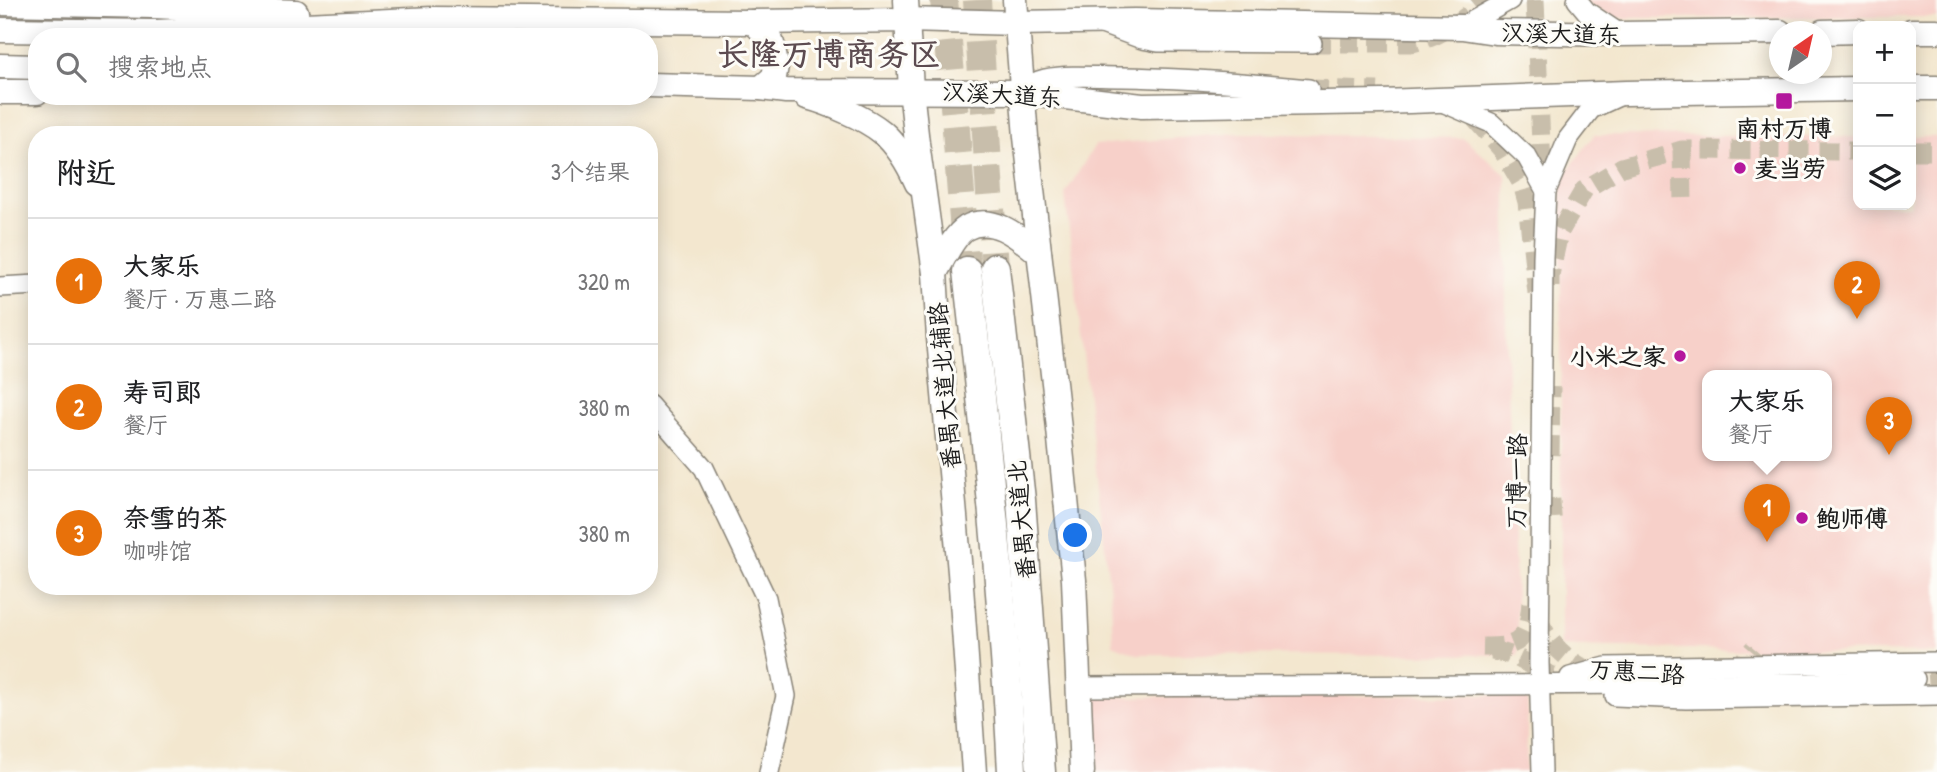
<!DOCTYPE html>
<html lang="zh">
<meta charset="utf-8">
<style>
:root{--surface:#fff;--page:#f6f6f6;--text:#202124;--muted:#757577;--line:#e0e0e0;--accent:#b5179e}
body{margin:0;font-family:"Patrick Hand","LXGW WenKai TC",sans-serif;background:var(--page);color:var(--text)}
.controls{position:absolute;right:21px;top:21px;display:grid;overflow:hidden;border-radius:14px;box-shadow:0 4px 18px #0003}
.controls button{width:63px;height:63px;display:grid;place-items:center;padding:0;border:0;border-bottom:2px solid var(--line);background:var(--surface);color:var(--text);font:35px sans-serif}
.compass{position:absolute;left:1769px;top:21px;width:63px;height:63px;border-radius:50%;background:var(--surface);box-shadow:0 4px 18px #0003;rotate:34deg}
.you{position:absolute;left:1076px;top:536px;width:24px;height:24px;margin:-18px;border:5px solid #fff;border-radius:50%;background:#1a73e8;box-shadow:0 0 0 10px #1a73e833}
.badge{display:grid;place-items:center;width:46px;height:46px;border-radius:50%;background:var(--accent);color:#fff;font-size:23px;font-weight:700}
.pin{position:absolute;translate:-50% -58px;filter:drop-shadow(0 2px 4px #0008)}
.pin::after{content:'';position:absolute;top:37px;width:24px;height:21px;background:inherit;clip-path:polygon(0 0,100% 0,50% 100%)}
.popup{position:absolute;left:1702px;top:370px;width:130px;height:91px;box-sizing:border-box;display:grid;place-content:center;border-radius:14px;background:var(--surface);filter:drop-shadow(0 2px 5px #0005);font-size:23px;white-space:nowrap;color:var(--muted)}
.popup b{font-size:26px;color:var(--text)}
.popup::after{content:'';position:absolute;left:50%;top:100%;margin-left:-14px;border:14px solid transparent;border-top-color:var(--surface)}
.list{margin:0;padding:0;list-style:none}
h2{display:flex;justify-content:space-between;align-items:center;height:91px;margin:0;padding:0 28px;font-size:30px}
h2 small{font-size:23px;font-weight:400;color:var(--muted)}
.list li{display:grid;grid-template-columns:46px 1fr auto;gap:21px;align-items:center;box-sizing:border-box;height:126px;padding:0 28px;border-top:2px solid var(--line)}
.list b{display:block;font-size:26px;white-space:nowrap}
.list p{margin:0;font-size:23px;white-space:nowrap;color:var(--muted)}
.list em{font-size:23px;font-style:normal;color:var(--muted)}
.icon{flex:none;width:38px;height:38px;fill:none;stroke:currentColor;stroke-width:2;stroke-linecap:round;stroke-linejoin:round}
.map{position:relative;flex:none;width:1937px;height:772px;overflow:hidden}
.search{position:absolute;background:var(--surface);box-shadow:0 4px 18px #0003;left:28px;top:28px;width:630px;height:77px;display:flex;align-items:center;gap:18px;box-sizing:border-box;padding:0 24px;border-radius:28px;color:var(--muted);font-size:26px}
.panel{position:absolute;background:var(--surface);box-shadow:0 4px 18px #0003;left:28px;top:126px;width:630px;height:469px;border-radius:28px}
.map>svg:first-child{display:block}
</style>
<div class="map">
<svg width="1937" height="772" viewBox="0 0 1937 772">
<rect width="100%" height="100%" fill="#fdfcf7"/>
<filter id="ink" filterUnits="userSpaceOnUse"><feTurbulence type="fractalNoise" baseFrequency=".0143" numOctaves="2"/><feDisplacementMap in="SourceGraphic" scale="14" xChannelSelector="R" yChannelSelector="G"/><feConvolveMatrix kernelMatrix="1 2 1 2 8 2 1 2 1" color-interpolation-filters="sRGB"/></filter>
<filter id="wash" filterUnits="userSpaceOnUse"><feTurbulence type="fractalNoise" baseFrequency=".00686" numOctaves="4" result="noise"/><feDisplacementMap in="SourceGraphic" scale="28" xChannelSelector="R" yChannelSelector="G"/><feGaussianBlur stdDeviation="1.57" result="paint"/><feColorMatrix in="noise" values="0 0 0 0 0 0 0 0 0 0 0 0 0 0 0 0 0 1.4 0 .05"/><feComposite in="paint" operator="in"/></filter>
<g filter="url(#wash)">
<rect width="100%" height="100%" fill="#f3e7cf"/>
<g fill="#f7d0c9" fill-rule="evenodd">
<polygon points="1581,0 1937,0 1937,17 1613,18"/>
<polygon points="1239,133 1463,138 1506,175 1506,326 1518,655 1137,654 1113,644 1111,601 1065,194 1095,145"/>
<path d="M1594 135 1858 137V205H1911V137H1937V653L1561 647V180ZM1708 376H1826V456H1708Z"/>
<polygon points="1528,695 1526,772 1097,772 1096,697"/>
</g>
</g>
<g filter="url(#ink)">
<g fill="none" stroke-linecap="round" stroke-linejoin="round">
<g stroke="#c8beab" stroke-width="19" stroke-dasharray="19 10" stroke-linecap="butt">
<polyline points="1535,0 1542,169 1542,191"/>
<path d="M1312 43H1411C1440 38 1464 19 1486 0"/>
<polyline points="1309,89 1378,91"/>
<polyline points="1475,119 1502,150 1522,184 1527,202 1537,293"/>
<polyline points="1682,150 1683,203"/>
<polyline points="1911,151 1937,151"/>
<polyline points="1550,287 1550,275 1559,233 1584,190 1622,167 1682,150 1858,151"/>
<polyline points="1550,455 1551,387"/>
<polyline points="1547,509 1561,508"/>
<path d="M1538 617C1548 645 1572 666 1600 675"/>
<path d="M1483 647C1521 648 1528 639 1531 602"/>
<path d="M1491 651C1515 652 1532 668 1553 676"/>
<polyline points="1733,673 1754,648"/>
<polyline points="1899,678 1937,675"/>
</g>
<g stroke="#c8beab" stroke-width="28" stroke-dasharray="28 14" stroke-linecap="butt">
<polyline points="944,0 955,117 967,271"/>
<polyline points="977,0 995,268"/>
</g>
<defs>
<g id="minor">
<polyline points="1577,0 1587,12 1620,34"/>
<polyline points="1102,24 1142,39 1158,42 1312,43"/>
<polyline points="1462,27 1510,0"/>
<path d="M1022 92C1029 85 1036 81 1045 79 1070 74 1096 77 1121 77 1184 78 1246 83 1309 89"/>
<polyline points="1440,101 1491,123 1527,157 1546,191"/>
<polyline points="0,287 37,285"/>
<polyline points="649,405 704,468 766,598 786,696 769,772"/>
<polyline points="1570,677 1606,667 1937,662"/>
<polyline points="1079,687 1659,684 1810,683 1915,679"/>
<polyline points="1615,696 1686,699 1937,695"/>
<polyline points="1542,772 1539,663 1543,257 1546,191 1568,139 1591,109 1619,96"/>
</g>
<g id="major">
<polyline points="906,0 911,90 917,143 935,273 939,338 960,572 974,772"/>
<polyline points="1015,0 1026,137 1057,409 1074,580 1082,772"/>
<polyline points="0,3 153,6 296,12"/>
<polyline points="753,22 770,38 773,47 776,66 774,77 761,88"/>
<polyline points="0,30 156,32 433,19 753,22 906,20 1017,23 1135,21 1462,27 1495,32 1620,34 1780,32"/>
<polyline points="1911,31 1937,31"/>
<polyline points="1822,32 1858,31"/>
<polyline points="0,66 37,67"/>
<polyline points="649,85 761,88 786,91 1022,92 1142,106 1382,102 1626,93 1858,89"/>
<polyline points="1911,88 1937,88"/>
<polyline points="0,92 37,92"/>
<path d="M807 97C829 103 865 118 882 132 897 145 909 165 917 183"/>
<path d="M935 273C943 260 952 237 966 228 992 213 1020 238 1039 253"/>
</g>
<g id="highway">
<polyline points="995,268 1021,500 1041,772"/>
<path d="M967 271C986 438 1004 604 1012 772"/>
</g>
</defs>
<use href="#minor" stroke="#888276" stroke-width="22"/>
<use href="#major" stroke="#888276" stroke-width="27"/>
<use href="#highway" stroke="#888276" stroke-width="31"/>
<use href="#minor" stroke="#fff" stroke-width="19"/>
<use href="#major" stroke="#fff" stroke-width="24"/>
<use href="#highway" stroke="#fff" stroke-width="28"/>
</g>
</g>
<g fill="#b5179e" stroke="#fdfcf7" stroke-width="2.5">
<rect x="1775" y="92" width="18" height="18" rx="3.5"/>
<circle cx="1740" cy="168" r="7"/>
<circle cx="1680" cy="356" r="7"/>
<circle cx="1802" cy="518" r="7"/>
</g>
<g text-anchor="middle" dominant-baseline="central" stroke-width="6" stroke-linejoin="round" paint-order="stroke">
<g font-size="24" fill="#1c1c1c" stroke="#fdfcf7">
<text transform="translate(1561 33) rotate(1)">汉溪大道东</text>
<text transform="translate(1002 94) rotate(3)">汉溪大道东</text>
<text transform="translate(944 386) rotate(-95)">番禺大道北辅路</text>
<text transform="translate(1516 481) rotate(-89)">万博一路</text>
<text transform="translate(1021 520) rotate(-95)">番禺大道北</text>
<text transform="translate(1637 671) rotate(4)">万惠二路</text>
</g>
<g font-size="24" font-weight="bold" fill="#1c1c1c" stroke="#fdfcf7" text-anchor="start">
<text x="1784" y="128" text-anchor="middle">南村万博</text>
<text x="1754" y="168">麦当劳</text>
<text x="1666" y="356" text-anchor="end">小米之家</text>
<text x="1816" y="518">鲍师傅</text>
</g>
<g font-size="32" font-weight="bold" fill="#5c4b50" stroke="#fdfcf7">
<text x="829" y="53">长隆万博商务区</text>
</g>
</g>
</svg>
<div class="controls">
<button>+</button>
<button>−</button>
<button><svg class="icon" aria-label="layers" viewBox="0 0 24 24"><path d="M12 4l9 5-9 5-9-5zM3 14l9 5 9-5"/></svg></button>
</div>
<svg class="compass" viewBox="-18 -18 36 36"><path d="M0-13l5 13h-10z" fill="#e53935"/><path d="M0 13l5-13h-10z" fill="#757577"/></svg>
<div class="you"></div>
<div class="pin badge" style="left:1767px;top:542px;background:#e8710a">1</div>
<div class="popup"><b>大家乐</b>餐厅</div>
<div class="pin badge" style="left:1857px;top:319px;background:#e8710a">2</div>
<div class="pin badge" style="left:1889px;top:455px;background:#e8710a">3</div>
<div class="search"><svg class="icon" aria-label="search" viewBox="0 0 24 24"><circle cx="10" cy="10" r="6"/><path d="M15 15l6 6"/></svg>搜索地点</div>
<section class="panel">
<h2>附近<small>3个结果</small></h2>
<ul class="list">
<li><span class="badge" style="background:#e8710a">1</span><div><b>大家乐</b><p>餐厅 · 万惠二路</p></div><em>320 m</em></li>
<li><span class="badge" style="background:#e8710a">2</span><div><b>寿司郎</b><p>餐厅</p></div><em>380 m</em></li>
<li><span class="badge" style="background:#e8710a">3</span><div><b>奈雪的茶</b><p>咖啡馆</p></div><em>380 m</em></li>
</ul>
</section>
</div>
